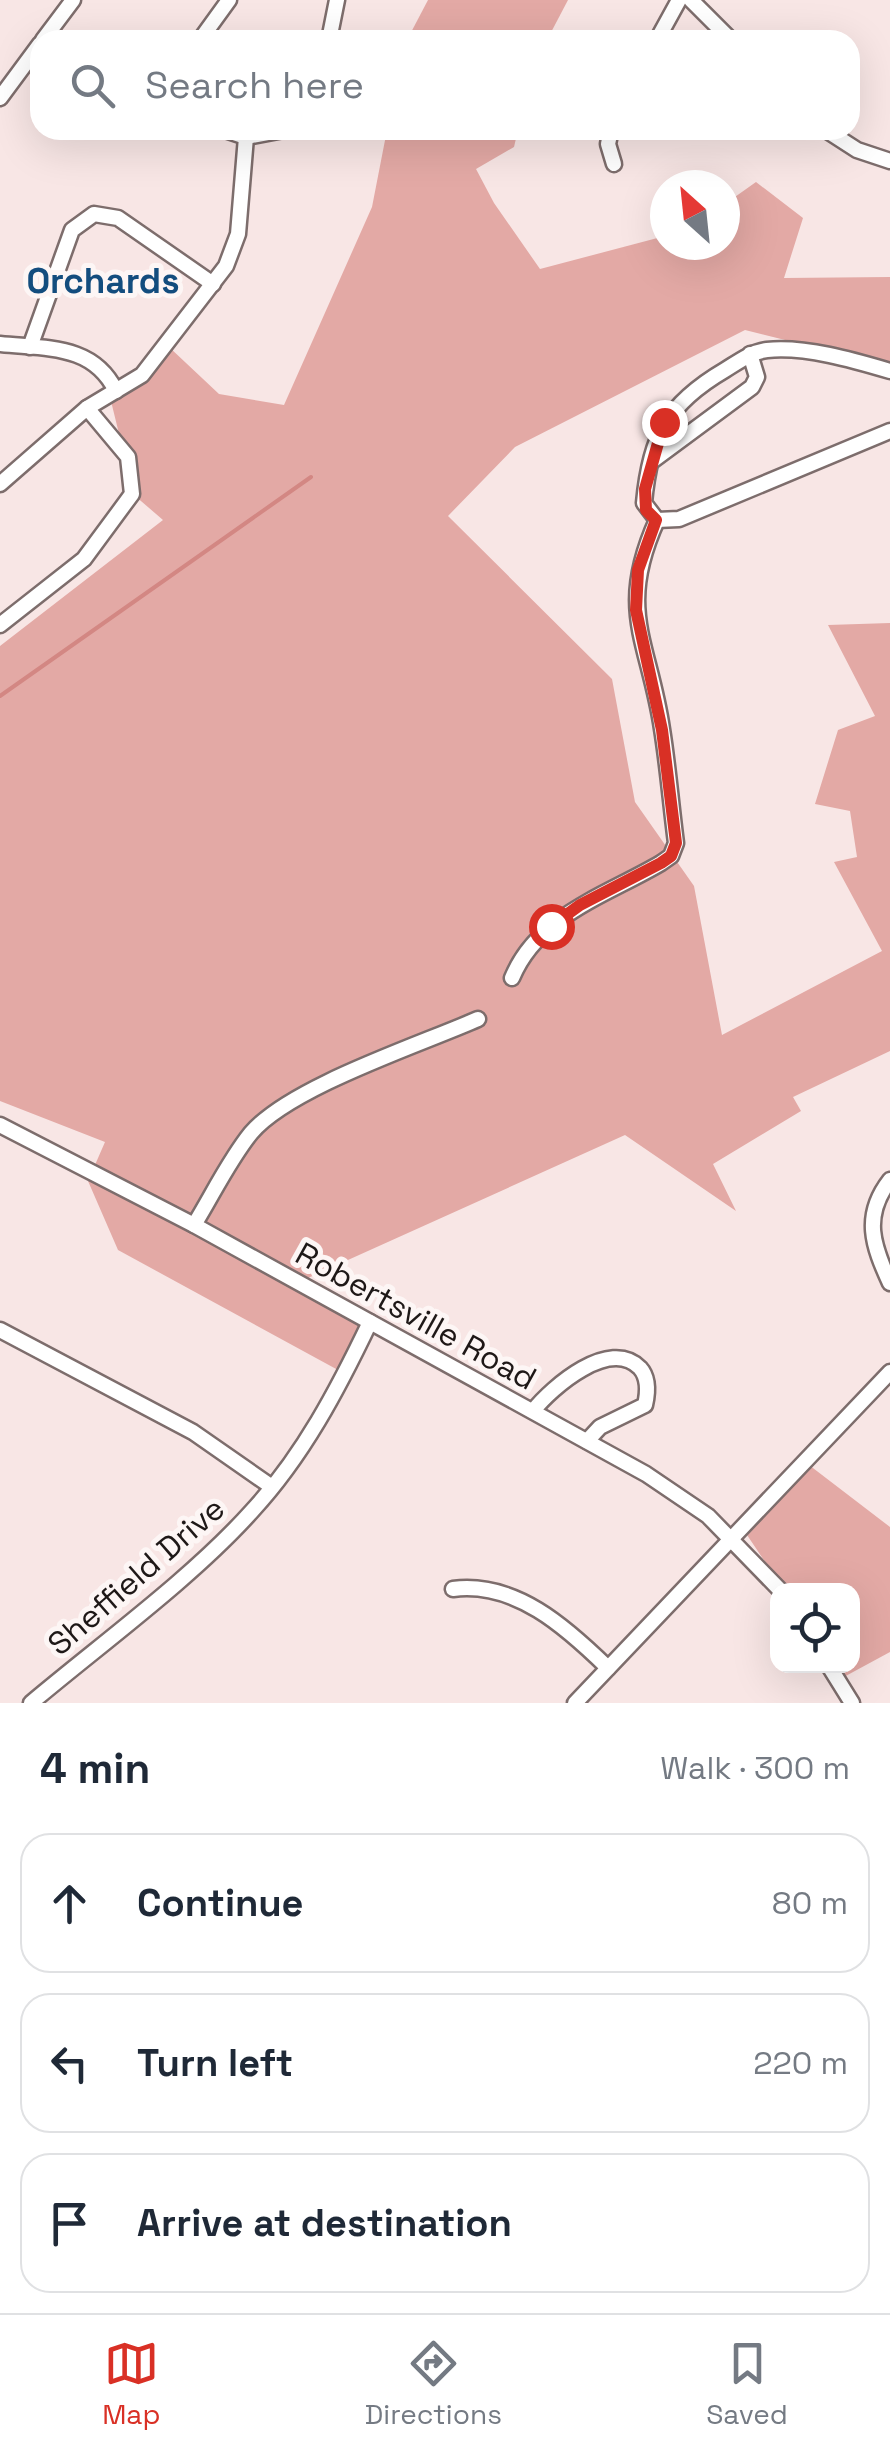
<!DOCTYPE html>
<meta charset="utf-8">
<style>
:root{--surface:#fff;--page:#f6f6f7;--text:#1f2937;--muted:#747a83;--line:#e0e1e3;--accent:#d93025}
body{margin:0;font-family:"Space Grotesk",sans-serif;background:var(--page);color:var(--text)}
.controls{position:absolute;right:30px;bottom:30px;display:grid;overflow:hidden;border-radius:20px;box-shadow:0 10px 40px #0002}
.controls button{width:90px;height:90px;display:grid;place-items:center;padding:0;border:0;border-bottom:2px solid var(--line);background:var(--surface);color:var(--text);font:50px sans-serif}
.compass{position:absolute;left:650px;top:170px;width:90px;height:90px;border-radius:50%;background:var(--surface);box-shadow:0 10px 40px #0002;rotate:333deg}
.stop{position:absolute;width:30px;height:30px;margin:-22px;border:8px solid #d93025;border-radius:50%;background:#fff}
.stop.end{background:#d93025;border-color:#fff;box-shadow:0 2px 10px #0008}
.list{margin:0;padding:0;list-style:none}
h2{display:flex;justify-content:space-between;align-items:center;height:130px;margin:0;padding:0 40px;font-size:42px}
h2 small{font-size:32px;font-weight:400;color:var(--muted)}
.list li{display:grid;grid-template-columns:65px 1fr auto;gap:30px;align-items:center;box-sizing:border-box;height:140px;margin:0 20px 20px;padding:0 20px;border:2px solid var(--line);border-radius:30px}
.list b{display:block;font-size:38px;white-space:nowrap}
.list em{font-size:32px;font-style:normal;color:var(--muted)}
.icon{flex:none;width:55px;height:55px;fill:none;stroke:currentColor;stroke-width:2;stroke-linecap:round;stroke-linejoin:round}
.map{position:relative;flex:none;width:890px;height:1703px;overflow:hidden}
.search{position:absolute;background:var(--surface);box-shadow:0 10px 40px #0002;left:30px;right:30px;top:30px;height:110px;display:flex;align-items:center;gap:25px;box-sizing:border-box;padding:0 35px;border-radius:30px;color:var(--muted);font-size:38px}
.sheet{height:610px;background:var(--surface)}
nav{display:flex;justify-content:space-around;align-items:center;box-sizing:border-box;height:140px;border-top:2px solid var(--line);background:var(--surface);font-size:28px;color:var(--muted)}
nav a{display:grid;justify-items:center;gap:5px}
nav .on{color:var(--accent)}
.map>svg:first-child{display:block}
</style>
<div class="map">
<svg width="890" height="1703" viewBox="0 0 890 1703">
<rect width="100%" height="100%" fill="#f8e6e5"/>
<g fill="#e3a9a5">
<polygon points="428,0 568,0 547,40 407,40"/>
<polygon points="387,130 518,130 514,147 476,169 494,203 540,269 665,236 665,245 725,245 725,204 756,182 803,218 784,278 890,277 890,366 745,330 515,447 448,516 612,679 635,802 694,886 722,1035 882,951 834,862 857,857 850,811 815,804 838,730 875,716 828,625 890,623 890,1051 793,1097 801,1111 713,1164 736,1211 625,1135 308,1278 377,1318 349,1376 118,1250 88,1181 105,1142 0,1101 0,646 163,520 134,495 110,397 169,347 219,394 284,405 372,207"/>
<polygon points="809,1465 890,1527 890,1652 842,1678 834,1666 852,1666 852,1590 784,1590 747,1535"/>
</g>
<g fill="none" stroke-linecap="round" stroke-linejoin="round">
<polyline stroke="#d38783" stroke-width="4" points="0,696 311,477"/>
<defs>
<g id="minor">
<polyline points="691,0 731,40"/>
<polyline points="43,40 73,0"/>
<polyline points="200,40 229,0"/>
<polyline points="329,40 337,0"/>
<polyline points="657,40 679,0"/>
<polyline points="0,98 40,44"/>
<polyline points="225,130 246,137 284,130"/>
<polyline points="611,130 608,144 614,164"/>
<polyline points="826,130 857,150 890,161"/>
<path d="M0 344C47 349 93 344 116 391"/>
<polyline points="30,347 72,230 94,214 118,218 213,284"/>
<polyline points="652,461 752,387 757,377 750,354"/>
<polyline points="0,484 87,408 142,375 226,266 238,234 246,137"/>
<path d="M657 520 644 503C650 436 667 404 725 370 738 362 751 352 767 350 805 346 853 360 890 371"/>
<polyline points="657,520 679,519 890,431"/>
<polyline points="0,625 84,559 132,494 128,457 87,408"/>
<path d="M512 978C538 915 607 895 661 863L671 856 676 843C671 805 668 766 662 729 649 641 616 611 657 520"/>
<polyline points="0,1125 194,1225 646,1474 708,1516 780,1590"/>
<path d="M890 1180C862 1216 873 1246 890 1283"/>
<path d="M194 1225C212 1196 229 1160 251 1133 290 1087 419 1045 478 1019"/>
<polyline points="0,1330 193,1432 272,1487"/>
<path d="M533 1411C552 1387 610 1337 640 1368 649 1378 648 1392 645 1405L600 1427 587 1441"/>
<path d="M453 1589C515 1581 566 1627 608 1668"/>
<polyline points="829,1666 852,1703"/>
<path d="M31 1703C101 1644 192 1578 252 1511 303 1456 338 1389 370 1322"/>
<polyline points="575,1703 890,1372"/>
</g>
</defs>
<use href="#minor" stroke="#7d6d6c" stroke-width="19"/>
<use href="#minor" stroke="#fff" stroke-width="14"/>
</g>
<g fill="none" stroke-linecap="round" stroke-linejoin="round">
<polyline stroke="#d93025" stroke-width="12" points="551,926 580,905 661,863 671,856 676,843 662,730 636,610 638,570 656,520 646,510 645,489 664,422"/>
</g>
<g text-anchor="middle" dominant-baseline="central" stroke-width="10" stroke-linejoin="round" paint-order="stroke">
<g font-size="32" fill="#1e1817" stroke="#fdf6f5">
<text transform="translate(416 1316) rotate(29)">Robertsville Road</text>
<text transform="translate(136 1576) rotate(-41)">Sheffield Drive</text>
</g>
<g font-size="35" font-weight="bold" fill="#134d7e" stroke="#fdf6f5">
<text x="103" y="281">Orchards</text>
</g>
</g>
</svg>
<div class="controls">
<button><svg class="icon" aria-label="locate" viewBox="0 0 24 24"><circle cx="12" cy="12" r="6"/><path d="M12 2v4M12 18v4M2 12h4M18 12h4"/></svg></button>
</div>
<svg class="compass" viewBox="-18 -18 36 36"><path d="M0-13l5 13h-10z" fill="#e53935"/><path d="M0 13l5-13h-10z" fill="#747a83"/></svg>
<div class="stop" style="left:551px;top:926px"></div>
<div class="stop end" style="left:664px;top:422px"></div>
<div class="search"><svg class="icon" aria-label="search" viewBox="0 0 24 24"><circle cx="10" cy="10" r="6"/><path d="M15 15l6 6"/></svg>Search here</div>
</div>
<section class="sheet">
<h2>4 min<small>Walk · 300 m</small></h2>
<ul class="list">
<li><svg class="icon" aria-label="ahead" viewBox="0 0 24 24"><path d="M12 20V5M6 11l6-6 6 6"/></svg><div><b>Continue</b></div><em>80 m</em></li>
<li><svg class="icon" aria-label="left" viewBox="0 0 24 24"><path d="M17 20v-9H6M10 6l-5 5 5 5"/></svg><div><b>Turn left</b></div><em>220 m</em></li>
<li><svg class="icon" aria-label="arrive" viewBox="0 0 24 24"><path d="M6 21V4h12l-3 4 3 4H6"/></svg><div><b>Arrive at destination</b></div></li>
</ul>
</section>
<nav>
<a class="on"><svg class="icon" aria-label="map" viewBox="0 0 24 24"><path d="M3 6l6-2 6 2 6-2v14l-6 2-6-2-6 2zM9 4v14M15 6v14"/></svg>Map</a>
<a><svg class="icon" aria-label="directions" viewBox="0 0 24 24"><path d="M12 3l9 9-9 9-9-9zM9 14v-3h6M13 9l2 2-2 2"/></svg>Directions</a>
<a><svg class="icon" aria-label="saved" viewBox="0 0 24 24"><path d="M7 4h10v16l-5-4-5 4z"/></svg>Saved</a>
</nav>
